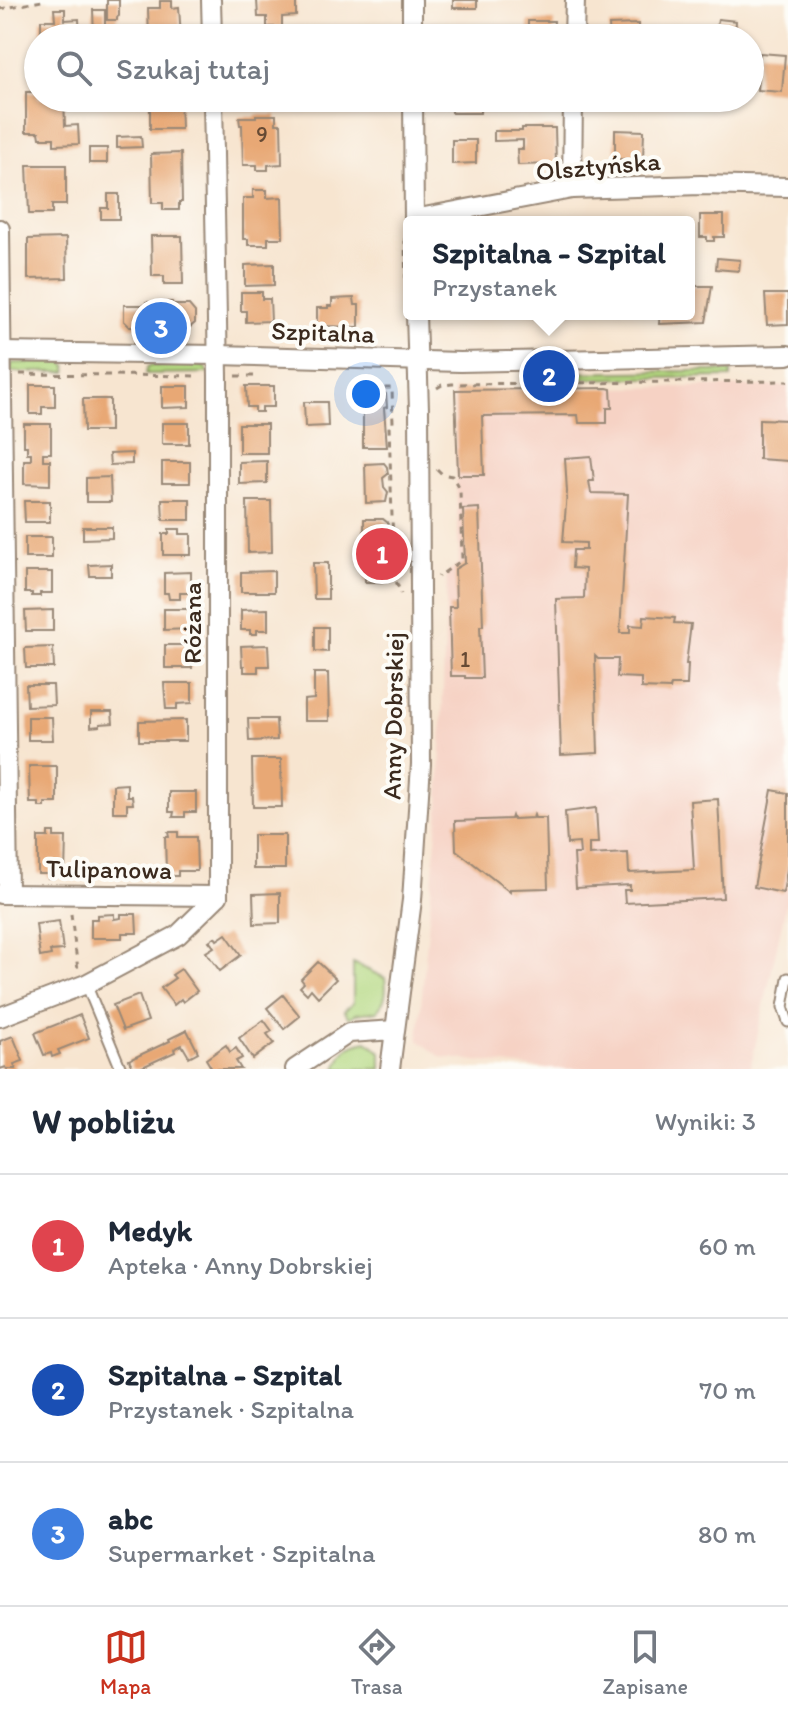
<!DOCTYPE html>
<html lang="pl">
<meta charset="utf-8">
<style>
:root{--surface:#fff;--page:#f2f2f3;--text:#1f2937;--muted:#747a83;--line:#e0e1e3;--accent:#c8321e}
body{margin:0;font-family:Itim,sans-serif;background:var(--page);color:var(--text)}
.you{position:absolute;left:366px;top:394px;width:28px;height:28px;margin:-20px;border:6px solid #fff;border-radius:50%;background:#1a73e8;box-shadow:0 0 0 12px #1a73e833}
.badge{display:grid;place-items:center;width:52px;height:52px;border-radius:50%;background:var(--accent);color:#fff;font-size:26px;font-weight:700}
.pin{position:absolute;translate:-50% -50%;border:4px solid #fff;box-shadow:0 2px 8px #0006}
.popup{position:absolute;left:403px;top:216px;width:292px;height:104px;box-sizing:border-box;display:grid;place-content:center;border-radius:8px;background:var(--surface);filter:drop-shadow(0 2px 6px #0005);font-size:26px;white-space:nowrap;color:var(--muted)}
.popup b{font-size:30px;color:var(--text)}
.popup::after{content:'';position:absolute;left:50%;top:100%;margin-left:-16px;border:16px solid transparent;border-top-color:var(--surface)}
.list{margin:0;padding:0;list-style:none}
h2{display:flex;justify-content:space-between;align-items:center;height:104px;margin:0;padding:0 32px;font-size:34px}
h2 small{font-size:26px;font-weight:400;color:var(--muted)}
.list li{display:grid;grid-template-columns:52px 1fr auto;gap:24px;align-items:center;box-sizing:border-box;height:144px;padding:0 32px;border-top:2px solid var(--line)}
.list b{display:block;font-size:30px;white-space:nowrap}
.list p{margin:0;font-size:26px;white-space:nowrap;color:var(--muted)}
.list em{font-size:26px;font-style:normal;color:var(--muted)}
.icon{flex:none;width:44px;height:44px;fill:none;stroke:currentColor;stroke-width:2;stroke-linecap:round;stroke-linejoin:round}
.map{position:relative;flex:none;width:788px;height:1069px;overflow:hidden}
.search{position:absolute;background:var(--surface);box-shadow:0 2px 6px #0004;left:24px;right:24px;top:24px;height:88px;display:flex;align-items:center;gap:20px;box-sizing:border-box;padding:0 28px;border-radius:44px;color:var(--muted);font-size:30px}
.sheet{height:536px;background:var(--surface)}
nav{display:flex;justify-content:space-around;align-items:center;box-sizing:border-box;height:112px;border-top:2px solid var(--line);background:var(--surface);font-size:22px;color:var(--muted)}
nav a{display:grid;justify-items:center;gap:4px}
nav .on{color:var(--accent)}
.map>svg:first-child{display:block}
</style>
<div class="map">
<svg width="788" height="1069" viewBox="0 0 788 1069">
<rect width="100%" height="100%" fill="#fdfcf7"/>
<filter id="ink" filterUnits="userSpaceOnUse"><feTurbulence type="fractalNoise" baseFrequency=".0125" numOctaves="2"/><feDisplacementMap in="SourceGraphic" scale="16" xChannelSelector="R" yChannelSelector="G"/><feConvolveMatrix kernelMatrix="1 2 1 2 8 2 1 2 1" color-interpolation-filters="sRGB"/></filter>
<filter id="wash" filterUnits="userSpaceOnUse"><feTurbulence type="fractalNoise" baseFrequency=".006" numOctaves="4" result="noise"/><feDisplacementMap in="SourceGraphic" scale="32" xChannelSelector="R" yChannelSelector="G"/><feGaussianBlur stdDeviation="1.8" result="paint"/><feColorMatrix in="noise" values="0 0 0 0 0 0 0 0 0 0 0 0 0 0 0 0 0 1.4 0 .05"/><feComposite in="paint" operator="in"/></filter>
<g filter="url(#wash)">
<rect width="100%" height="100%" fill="#f7e5d0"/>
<polygon fill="#f6d2c4" points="788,386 788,896 750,1069 547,1069 441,1057 418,1040 439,806 447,574 459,564 453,390"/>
<g fill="#b4d881" stroke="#788150" stroke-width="2">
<polygon points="64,362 67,367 67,372 10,372 12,363"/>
<polygon points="151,365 201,366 205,367 209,373 146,374 147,368"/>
<polygon points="691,371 731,371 731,377 557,379 557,373"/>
<path d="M353 963 385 978C387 991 386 1001 377 1011L356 1014 349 1018 344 1011 353 1003Z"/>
<path d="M367 1041 381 1052V1069H336C344 1050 346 1045 367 1041Z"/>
</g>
<g id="blocks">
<g fill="#e8a874">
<polygon points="107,0 119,0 119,16 117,17 117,20 107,20"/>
<polygon points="257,0 296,0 296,16 282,17 282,27 267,27 267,17 258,17"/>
<rect x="453" y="0" width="24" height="8"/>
<polygon points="160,1 172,1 172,8 179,7 181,38 149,38 148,8 160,8"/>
<polygon points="54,9 65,9 65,20 79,19 80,38 41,38 41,20 55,20"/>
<polygon points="93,10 105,10 105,36 94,36"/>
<polygon points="718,19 736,21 735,38 722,38 723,31 716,31"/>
<polygon points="528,21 554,21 553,38 528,38"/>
<polygon points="638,24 638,38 610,38 609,25"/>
<rect x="453" y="32" width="24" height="6"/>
<rect x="242" y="34" width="38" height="4"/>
<polygon points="760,53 785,55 782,92 757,90"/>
<polygon points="26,92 38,92 38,98 64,98 65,126 78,125 79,144 54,145 54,138 40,138 39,132 26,132"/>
<polygon points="150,98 180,98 181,129 150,129"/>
<polygon points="270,98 310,98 310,106 270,107"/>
<polygon points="453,98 480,98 480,113 452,113"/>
<rect x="610" y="98" width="29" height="5"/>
<polygon points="256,115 276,115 276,124 281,124 282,164 268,165 268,170 257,170 257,165 243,165 242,125 240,125 239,117 256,117"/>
<polygon points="522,128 555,128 556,164 518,165 517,149 523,149 523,140 494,141 494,131 522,131"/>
<polygon points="615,130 644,131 643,159 615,159"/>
<polygon points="141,136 142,147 117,148 117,137"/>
<polygon points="452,140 476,140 476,163 452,164"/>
<rect x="89" y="148" width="18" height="15"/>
<polygon points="181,153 182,202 179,202 179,210 163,210 163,203 152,203 151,154"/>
<polygon points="27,165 66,165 66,205 52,205 52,214 29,214"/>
<polygon points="253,190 267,190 267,198 282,197 283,238 268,238 268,245 248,245 248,239 243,239 243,198 253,198"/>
<polygon points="108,194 119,194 119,219 101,219 101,208 108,208"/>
<polygon points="700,215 724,215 724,237 714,237 714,241 707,241 707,237 700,237"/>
<polygon points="151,236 182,236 183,284 164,284 164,276 152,276"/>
<polygon points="66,238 67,278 28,279 28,239"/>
<polygon points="717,258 740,260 739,271 716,269"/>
<polygon points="274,264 274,285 245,286 245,265"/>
<polygon points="689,286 712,286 706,322 659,324 660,314 689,314"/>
<polygon points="241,292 262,292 262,299 270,299 271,321 246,322 246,311 241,311"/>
<polygon points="765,294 788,294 788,324 767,325"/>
<polygon points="354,298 355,305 359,305 359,327 317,326 317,308 328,308 328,306 332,306 332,299"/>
<polygon points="146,302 172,302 173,305 189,305 195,312 195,323 189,328 172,330 145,330 145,327 130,327 124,321 124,305 146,305"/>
<polygon points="30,385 55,385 55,407 42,407 42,414 30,414"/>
<polygon points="162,386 189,386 189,407 162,408"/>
<polygon points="246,386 274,386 274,407 262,407 262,412 255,412 255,407 247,407"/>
<polygon points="607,388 611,389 612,408 607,408 607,423 579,423 578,415 482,416 484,475 458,475 455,390"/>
<polygon points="363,391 382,391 386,394 387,407 384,408 387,447 363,447"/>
<polygon points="83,399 110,399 110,431 84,431"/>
<polygon points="304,402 327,402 328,426 305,427"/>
<polygon points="759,419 788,420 788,461 759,459"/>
<rect x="162" y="423" width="27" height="21"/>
<polygon points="24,424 51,424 51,453 43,453 43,460 50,460 50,485 24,484 24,460 31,460 31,453 27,453 27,446 24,446"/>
<rect x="239" y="424" width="28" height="29"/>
<polygon points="132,453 132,464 110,465 109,454"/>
<polygon points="591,456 594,481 589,481 591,493 628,494 620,633 630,633 630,625 643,626 644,616 675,618 674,623 691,624 686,664 688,664 687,685 671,685 670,689 641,688 641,678 617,677 618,659 598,659 595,656 598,753 561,755 556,599 584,598 585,569 572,568 573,550 586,550 586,543 563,542 567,492 565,458"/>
<polygon points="267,461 267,483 239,484 239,462"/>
<rect x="162" y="462" width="28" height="21"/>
<polygon points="384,463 387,467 388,474 383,478 384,487 388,492 386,502 366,503 365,464"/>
<polygon points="110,477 111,502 86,502 86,478"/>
<polygon points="162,499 190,499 190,520 163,520"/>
<polygon points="24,501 50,501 50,522 25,522"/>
<polygon points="247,501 271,501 272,552 248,553"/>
<polygon points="479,508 483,626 480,626 482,678 465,678 465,676 451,676 449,607 456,607 455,569 465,563 463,509"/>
<polygon points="364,519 383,519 388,523 388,531 382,534 382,546 388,550 388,578 386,582 365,582"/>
<polygon points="83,527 112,527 112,538 83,539"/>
<polygon points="169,529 180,529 180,534 191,534 191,555 163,555 163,534 169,534"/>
<rect x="25" y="537" width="27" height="21"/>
<polygon points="313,563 328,563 328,599 314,599"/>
<polygon points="111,564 111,576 90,576 89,565"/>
<polygon points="274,571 274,592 241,592 241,572"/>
<polygon points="25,572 52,572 52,593 40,593 40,596 32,596 32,593 25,593"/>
<polygon points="191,572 191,593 180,593 180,599 169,599 168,593 164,593 164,573"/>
<polygon points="164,609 191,609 191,629 164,630"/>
<polygon points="268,609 268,630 257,630 257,634 250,634 250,630 241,630 241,610"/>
<polygon points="53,610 53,631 26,631 25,611"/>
<polygon points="315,627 328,627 328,652 315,651"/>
<rect x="165" y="645" width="27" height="23"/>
<polygon points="268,645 269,666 258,666 258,672 244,672 244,666 242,666 241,646"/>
<polygon points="53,647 54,668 26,668 25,648"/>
<polygon points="314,673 328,673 329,721 304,721 304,700 314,699"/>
<polygon points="164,683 192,683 192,703 177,704 177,709 166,709"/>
<polygon points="26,685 53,685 54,705 27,706"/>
<polygon points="91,712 112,712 113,723 100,724 100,726 91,727"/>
<polygon points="28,717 52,717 53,740 28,740"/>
<polygon points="248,719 276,719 277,740 249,741"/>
<polygon points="186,720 186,741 139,741 139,721"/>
<polygon points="252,759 281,759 282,807 253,807"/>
<polygon points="29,766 57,766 57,803 45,803 45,807 39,807 39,803 30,803"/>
<polygon points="127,784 127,796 132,796 133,804 127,804 127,812 113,812 113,785"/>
<polygon points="772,790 788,793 788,864 783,893 754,887"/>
<polygon points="169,792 196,792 196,812 185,812 185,817 173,817 174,812 169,812"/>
<polygon points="718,799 723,898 625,903 624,890 630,890 630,885 576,888 574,854 580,854 579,843 567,844 565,812 596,808 598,843 589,843 589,855 628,853 629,873 694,870 690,801"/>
<polygon points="534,815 535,818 546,818 548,888 510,889 510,892 456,850 455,821 511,819 512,816 513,819 533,818"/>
<polygon points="48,832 54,832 54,837 66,837 65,874 54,874 54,878 48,878 48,874 38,874 38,837 48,837"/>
<polygon points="168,832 178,832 178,837 196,837 197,871 178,871 178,876 169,876 169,871 166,871 165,837 169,837"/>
<rect x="253" y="835" width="32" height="34"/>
<polygon points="280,893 280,923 254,924 253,894"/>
<polygon points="114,914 114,919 121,918 121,914 136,914 137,933 122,933 122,938 91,938 91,919 97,919 97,915"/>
<polygon points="59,921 63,950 50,951 51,955 40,957 36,924"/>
<polygon points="226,934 241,955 220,971 206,952 214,947 209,941 215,937 217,940"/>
<polygon points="318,962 336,979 318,997 311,989 307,994 300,987 304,983 301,979"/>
<polygon points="181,969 197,991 183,1002 181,999 174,1005 161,988 175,978 172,975"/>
<polygon points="139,995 148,1021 123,1030 113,1005"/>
<polygon points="283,995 300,1016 284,1029 267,1008"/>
<polygon points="80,1015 89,1038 58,1050 60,1054 52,1057 51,1053 44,1055 35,1033"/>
<polygon points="264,1020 272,1031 267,1034 274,1043 253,1059 239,1038"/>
<polygon points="187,1030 198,1052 189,1057 182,1045 174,1049 175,1052 138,1069 133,1069 129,1060 170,1041 169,1039"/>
<polygon points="13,1036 23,1061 14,1064 16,1069 7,1069 6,1067 0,1069 0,1041"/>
<polygon points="226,1045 230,1052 236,1048 242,1058 236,1061 241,1069 212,1069 206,1059"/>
</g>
</g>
</g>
<g filter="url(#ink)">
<use href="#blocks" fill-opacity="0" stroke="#987" stroke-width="2"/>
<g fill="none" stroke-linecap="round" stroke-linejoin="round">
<defs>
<g id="lane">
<polyline points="788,978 783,1007 788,1022"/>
<polyline points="86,984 121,1069"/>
</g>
<g id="street">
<polyline points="211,0 212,38"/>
<polyline points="412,0 412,38"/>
<polyline points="574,38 575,0"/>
<polyline points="413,98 414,222"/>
<polyline points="572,189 573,98"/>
<polyline points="414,219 572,189 701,185 788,187"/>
<polyline points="0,229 8,894"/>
<polyline points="0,352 218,355 460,362 788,355"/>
<polyline points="0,894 218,896"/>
<polyline points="0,1017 86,984 178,935 218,896 218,376 213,98"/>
<polyline points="295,1069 349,1033 395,1030"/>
<polyline points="390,1069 412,900 421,764 419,410 416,314"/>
</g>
</defs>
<use href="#lane" stroke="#987" stroke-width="13"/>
<use href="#street" stroke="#987" stroke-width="22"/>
<g stroke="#987" stroke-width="3" stroke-dasharray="6 6" stroke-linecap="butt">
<polyline points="0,9 47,0"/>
<polyline points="405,238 406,298"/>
<polyline points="20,374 200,376"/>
<polyline points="236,376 260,376"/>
<polyline points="369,377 372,388 392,388 393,423 389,426 394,576 401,594"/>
<polyline points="437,388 442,385 452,384 788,381"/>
<polyline points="437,469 442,474 452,476 460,490 462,560 438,577"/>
<polyline points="71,914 78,970"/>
</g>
<use href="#lane" stroke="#fff" stroke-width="9"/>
<use href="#street" stroke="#fff" stroke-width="18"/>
</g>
</g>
<g text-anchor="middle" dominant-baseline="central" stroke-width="8" stroke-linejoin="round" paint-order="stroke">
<g font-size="22" fill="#664a34">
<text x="262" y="134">9</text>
<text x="465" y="659">1</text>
</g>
<g font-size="26" fill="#3b2a1e" stroke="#fdfcf7">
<text transform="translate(598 166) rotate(-5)">Olsztyńska</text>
<text transform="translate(323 332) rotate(2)">Szpitalna</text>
<text transform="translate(192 623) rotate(-90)">Różana</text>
<text transform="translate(393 716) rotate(-89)">Anny Dobrskiej</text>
<text transform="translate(109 869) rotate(1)">Tulipanowa</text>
</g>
</g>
</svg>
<div class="you"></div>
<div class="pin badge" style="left:382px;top:554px;background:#e0444e">1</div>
<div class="pin badge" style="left:549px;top:376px;background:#1a4fb4">2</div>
<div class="popup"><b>Szpitalna - Szpital</b>Przystanek</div>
<div class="pin badge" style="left:161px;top:328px;background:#3f7fe0">3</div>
<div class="search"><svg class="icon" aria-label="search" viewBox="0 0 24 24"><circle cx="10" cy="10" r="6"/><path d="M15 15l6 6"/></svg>Szukaj tutaj</div>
</div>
<section class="sheet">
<h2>W pobliżu<small>Wyniki: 3</small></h2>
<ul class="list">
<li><span class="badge" style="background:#e0444e">1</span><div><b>Medyk</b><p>Apteka · Anny Dobrskiej</p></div><em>60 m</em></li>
<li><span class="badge" style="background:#1a4fb4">2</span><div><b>Szpitalna - Szpital</b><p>Przystanek · Szpitalna</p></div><em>70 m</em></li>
<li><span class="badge" style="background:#3f7fe0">3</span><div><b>abc</b><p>Supermarket · Szpitalna</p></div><em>80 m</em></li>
</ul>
</section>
<nav>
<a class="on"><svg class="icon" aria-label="map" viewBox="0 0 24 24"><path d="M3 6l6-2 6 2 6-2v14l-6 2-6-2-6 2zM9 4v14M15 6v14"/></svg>Mapa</a>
<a><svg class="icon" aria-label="directions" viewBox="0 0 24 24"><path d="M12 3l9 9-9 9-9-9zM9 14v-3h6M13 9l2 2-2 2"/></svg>Trasa</a>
<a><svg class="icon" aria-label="saved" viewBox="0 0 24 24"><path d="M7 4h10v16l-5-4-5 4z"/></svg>Zapisane</a>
</nav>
